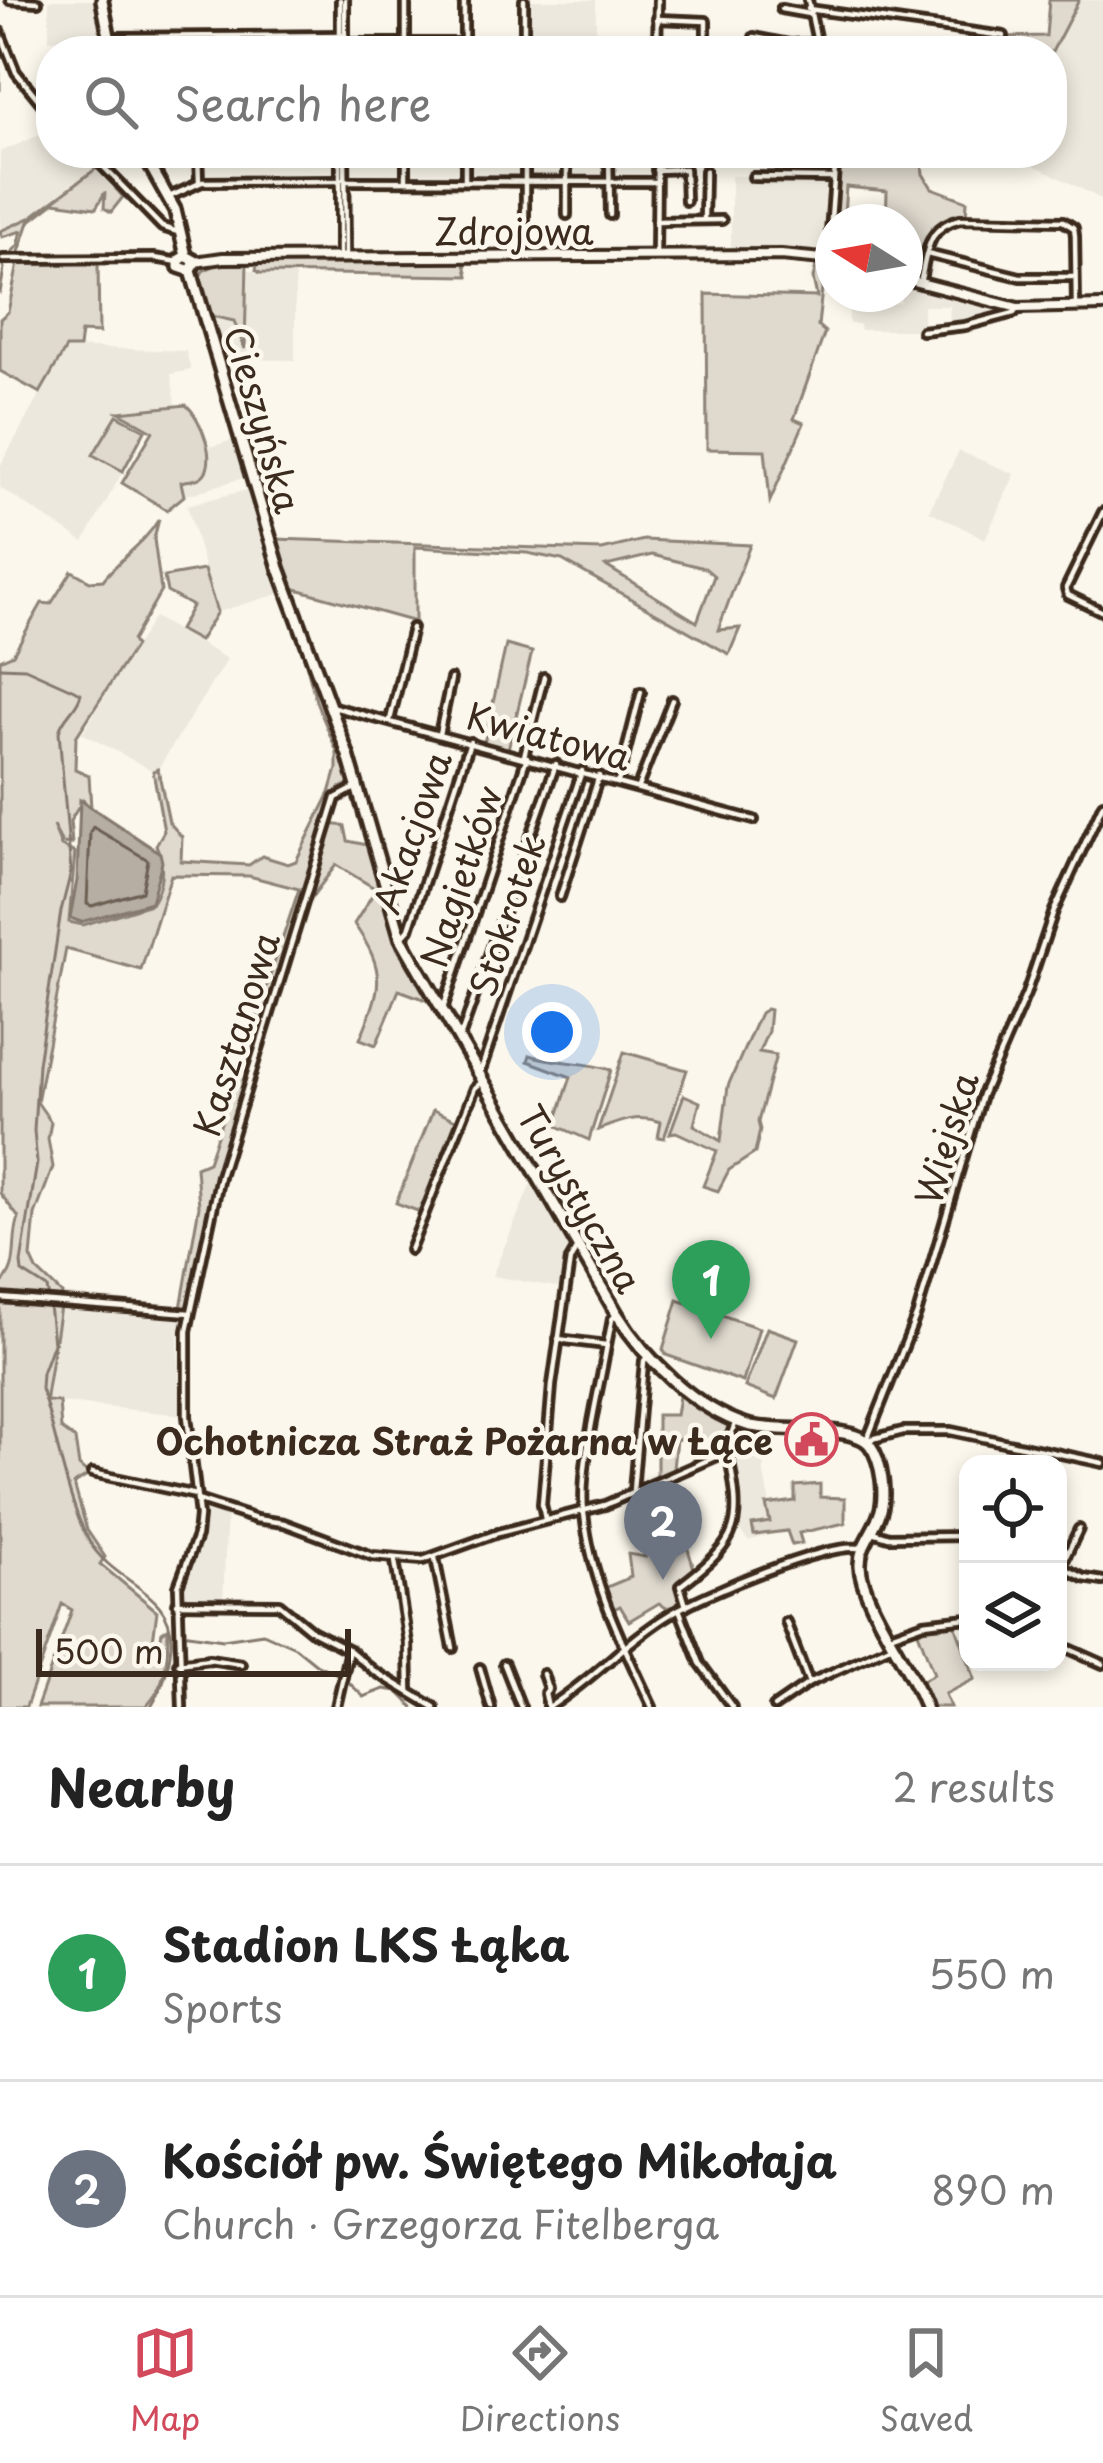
<!DOCTYPE html>
<meta charset="utf-8">
<style>
:root{--surface:#fff;--page:#f2f2f2;--text:#222;--muted:#767676;--line:#e0e0e0;--accent:#d1495b}
body{margin:0;font-family:"Playpen Sans",sans-serif;background:var(--page);color:var(--text)}
.controls{position:absolute;right:36px;bottom:36px;display:grid;overflow:hidden;border-radius:24px;box-shadow:0 6px 18px #0003}
.controls button{width:108px;height:108px;display:grid;place-items:center;padding:0;border:0;border-bottom:3px solid var(--line);background:var(--surface);color:var(--text);font:60px sans-serif}
.compass{position:absolute;left:815px;top:204px;width:108px;height:108px;border-radius:50%;background:var(--surface);box-shadow:0 6px 18px #0003;rotate:281deg}
.scale{position:absolute;left:36px;bottom:30px;width:315px;box-sizing:border-box;padding-left:12px;border:6px solid #3b2a1e;border-top:0;font-size:33px;line-height:42px;white-space:nowrap;color:#3b2a1e;-webkit-text-stroke:9px #fbf7ec;paint-order:stroke}
.you{position:absolute;left:552px;top:1032px;width:42px;height:42px;margin:-30px;border:9px solid #fff;border-radius:50%;background:#1a73e8;box-shadow:0 0 0 18px #1a73e833}
.badge{display:grid;place-items:center;width:78px;height:78px;border-radius:50%;background:var(--accent);color:#fff;font-size:39px;font-weight:700}
.pin{position:absolute;translate:-50% -99px;filter:drop-shadow(0 3px 6px #0008)}
.pin::after{content:'';position:absolute;top:63px;width:42px;height:36px;background:inherit;clip-path:polygon(0 0,100% 0,50% 100%)}
.list{margin:0;padding:0;list-style:none}
h2{display:flex;justify-content:space-between;align-items:center;height:156px;margin:0;padding:0 48px;font-size:51px}
h2 small{font-size:39px;font-weight:400;color:var(--muted)}
.list li{display:grid;grid-template-columns:78px 1fr auto;gap:36px;align-items:center;box-sizing:border-box;height:216px;padding:0 48px;border-top:3px solid var(--line)}
.list b{display:block;font-size:45px;white-space:nowrap}
.list p{margin:0;font-size:39px;white-space:nowrap;color:var(--muted)}
.list em{font-size:39px;font-style:normal;color:var(--muted)}
.icon{flex:none;width:66px;height:66px;fill:none;stroke:currentColor;stroke-width:2;stroke-linecap:round;stroke-linejoin:round}
.map{position:relative;flex:none;width:1103px;height:1707px;overflow:hidden}
.search{position:absolute;background:var(--surface);box-shadow:0 6px 18px #0003;left:36px;right:36px;top:36px;height:132px;display:flex;align-items:center;gap:30px;box-sizing:border-box;padding:0 42px;border-radius:48px;color:var(--muted);font-size:45px}
.sheet{height:588px;background:var(--surface)}
nav{display:flex;justify-content:space-around;align-items:center;box-sizing:border-box;height:168px;border-top:3px solid var(--line);background:var(--surface);font-size:33px;color:var(--muted)}
nav a{display:grid;justify-items:center;gap:6px}
nav .on{color:var(--accent)}
.map>svg:first-child{display:block}
</style>
<div class="map">
<svg width="1103" height="1707" viewBox="0 0 1103 1707">
<rect width="100%" height="100%" fill="#fbf7ec"/>
<filter id="ink" filterUnits="userSpaceOnUse"><feTurbulence type="fractalNoise" baseFrequency=".00833" numOctaves="2"/><feDisplacementMap in="SourceGraphic" scale="24" xChannelSelector="R" yChannelSelector="G"/><feConvolveMatrix kernelMatrix="1 2 1 2 8 2 1 2 1" color-interpolation-filters="sRGB"/></filter>
<g filter="url(#ink)">
<g fill="#ede8dd">
<polygon points="49,0 96,0 103,37 49,40"/>
<rect x="528" y="0" width="68" height="51"/>
<polygon points="1079,0 1103,0 1103,200 1011,153 1052,153 1052,52"/>
<polygon points="51,130 51,153 88,153 101,165 30,218 0,231 0,152"/>
<polygon points="731,176 831,176 824,253 731,251"/>
<polygon points="246,269 261,273 295,273 295,360 223,359 211,316 234,321 245,345"/>
<polygon points="905,282 1013,310 1012,317 949,326 950,306 923,306 923,330 860,330 860,324 849,324 849,302 900,303"/>
<polygon points="66,347 186,351 191,370 171,374 176,406 120,410 93,454 123,471 84,542 0,488 0,466"/>
<polygon points="236,439 246,477 184,496 181,482 201,477 206,469 206,448"/>
<polygon points="959,451 1015,474 985,539 929,511"/>
<polygon points="251,489 282,593 217,612 187,505"/>
<polygon points="154,617 227,659 158,769 153,771 82,733"/>
<polygon points="533,1179 573,1248 568,1253 562,1288 492,1276"/>
<polygon points="62,1294 189,1307 178,1339 181,1415 47,1401 48,1368"/>
<polygon points="754,1429 765,1432 764,1474 770,1505 767,1506 773,1534 748,1541 738,1528 731,1451"/>
<polygon points="197,1500 227,1510 223,1604 177,1603 178,1586 198,1528"/>
</g>
<g fill="#dfd9ce" stroke="#8d8276" stroke-width="3" fill-rule="evenodd">
<polygon points="1049,0 1079,0 1052,52 1004,51 1003,37 1046,36"/>
<path d="M838 153 910 159 912 153H921L923 174 932 188 967 201 966 217C941 218 932 228 925 252L905 247V222H886L887 191 846 187 844 215 834 214Z"/>
<polygon points="101,165 120,185 116,189 123,197 111,212 104,208 105,192 96,208 55,202 29,222 17,258 6,257 18,246 22,231 2,237 0,231 30,218"/>
<polygon points="464,260 468,276 260,273 256,270 258,261"/>
<polygon points="225,261 247,262 245,349 234,321 211,316 199,278 203,271"/>
<polygon points="817,262 825,262 818,326 825,332 794,419 804,423 770,501 765,450 707,449 706,294 817,297 813,278"/>
<polygon points="98,263 99,333 81,332 79,348 66,348 40,393 0,371 0,319 8,312 18,264"/>
<path d="M186 405C200 416 220 464 201 477 195 481 188 480 181 482L184 496 167 510 122 483 153 431 119 412Z"/>
<polygon points="117,415 145,430 123,471 93,455"/>
<path d="M159 519 154 539 161 591 132 641 135 646 76 737 75 769 89 775 91 808 83 800 70 821 72 844 62 843 53 826 61 846 75 853 69 922 83 925 151 904C163 886 165 864 156 845L164 831 153 771 158 769 169 822 182 837 181 861 249 865 262 856 288 864 296 861 330 793 337 769V752L316 701 299 636 351 783 340 788 333 797 217 1173 189 1307 181 1308 199 1206 196 1167 208 1162 299 889 249 876 171 875 141 970 66 949 37 1102 51 1122 48 1139 53 1167 35 1215 31 1257 37 1270 62 1294 46 1396 47 1401 59 1402 61 1429 75 1439 79 1466 89 1475 74 1484 87 1530 105 1557 100 1564 157 1611 151 1656 156 1657 162 1632 168 1628C168 1657 167 1685 146 1707H37L72 1610 62 1604 26 1707H0V1285C21 1267 10 1242 19 1218L0 1193V660L13 654 42 603 51 604 72 571 90 581 103 580C121 557 144 544 159 519Z"/>
<path d="M275 539 602 550 644 540 750 545 718 630 740 628 729 654 562 560 527 553 415 547V622L289 587ZM652 555 705 568 714 576 697 622 606 566Z"/>
<polygon points="204,570 217,612 199,641 179,630 192,606 167,592 164,577"/>
<polygon points="506,645 532,652 508,749 484,743"/>
<path d="M330 824 345 826 348 841 367 845 397 948 429 1001 399 990 376 1045 360 1039C381 988 388 973 354 924L376 889 336 865 308 902Z"/>
<polygon points="766,1009 770,1010 768,1031 759,1052 776,1055 758,1122 760,1130 755,1153 729,1170 718,1191 703,1186 717,1151 676,1132 670,1133 684,1095 700,1102 694,1125 721,1141 728,1086 760,1013"/>
<path d="M624 1052 687 1070 664 1138 658 1137 661 1122C637 1114 621 1121 598 1130Z"/>
<path d="M530 1055C557 1064 583 1061 611 1070L589 1140 555 1125 571 1077 528 1061Z"/>
<polygon points="433,1110 458,1121 423,1213 396,1203"/>
<polygon points="678,1300 759,1328 743,1382 666,1355 663,1349"/>
<polygon points="767,1328 798,1339 776,1399 745,1387"/>
<path d="M680 1390 732 1424C730 1449 709 1447 694 1462L692 1440 676 1439 673 1469 657 1476V1415H676Z"/>
<polygon points="820,1484 820,1497 845,1498 845,1523 799,1533 802,1543 792,1545 787,1531 754,1535 752,1525 770,1522 766,1505 795,1501 795,1486"/>
<polygon points="683,1533 695,1572 679,1585 682,1604 666,1608 659,1603 629,1621 620,1606 610,1611 602,1589 631,1577 628,1554 645,1557 644,1546"/>
<polygon points="954,1621 975,1679 945,1694 950,1707 931,1707 921,1681 934,1674 917,1629"/>
</g>
<polygon fill="#b6aea2" stroke="#85796d" stroke-width="3" points="80,800 160,853 162,862 151,902 81,922 70,918 77,880"/>
<g fill="none" stroke-linecap="round" stroke-linejoin="round">
<polygon stroke="#6c5f53" stroke-width="3" points="93,827 148,860 142,891 92,906 87,904 90,832"/>
<g stroke="#85796d" stroke-width="3">
<polyline points="0,72 0,90"/>
<polyline points="728,259 787,259"/>
<polyline points="0,260 4,268 0,293"/>
<polyline points="658,260 685,260"/>
<polyline points="697,260 722,259"/>
<polyline points="478,261 523,261"/>
<polyline points="528,261 651,260"/>
<polyline points="218,262 246,262"/>
<polyline points="259,262 320,262"/>
<polyline points="332,262 355,261"/>
<polyline points="358,262 463,261"/>
<path d="M0 667 25 668 81 693C78 709 63 715 59 732L71 872 61 911 38 1064 34 1131 37 1163 21 1263 22 1272 47 1288 49 1299"/>
<path d="M49 1305 53 1343 42 1373 41 1389C57 1435 67 1501 89 1541 114 1585 175 1590 171 1645 169 1668 163 1688 151 1707"/>
<polyline points="182,1633 223,1639 263,1633 295,1647 316,1664 339,1675"/>
<polyline points="344,1678 362,1695"/>
<polyline points="363,1697 384,1689 397,1691 413,1707"/>
</g>
<defs>
<g id="minor">
<polyline points="10,0 38,2"/>
<polyline points="340,0 340,51"/>
<polyline points="345,0 345,51"/>
<polyline points="406,0 406,51"/>
<polyline points="464,0 464,51"/>
<polyline points="524,0 524,51"/>
<polyline points="808,0 819,51"/>
<polyline points="781,9 809,14"/>
<polyline points="808,9 1004,36"/>
<polyline points="657,19 706,21 706,51"/>
<polyline points="0,32 16,72 51,115"/>
<polyline points="111,37 345,35"/>
<polyline points="754,37 790,44 817,43"/>
<polyline points="340,43 524,43"/>
<polyline points="657,51 658,0"/>
<polyline points="90,153 162,227 178,232"/>
<polyline points="198,153 199,183"/>
<polyline points="345,153 346,255"/>
<polyline points="406,153 406,180"/>
<polyline points="465,153 465,180"/>
<polyline points="525,153 525,256"/>
<polyline points="609,153 610,215"/>
<polyline points="656,170 685,169 686,201"/>
<polyline points="753,177 831,178"/>
<polyline points="346,181 656,182"/>
<polyline points="169,197 202,182 339,181"/>
<polyline points="567,215 567,153"/>
<polyline points="704,219 705,171"/>
<polyline points="656,221 722,220"/>
<polyline points="927,254 1020,277 1075,277"/>
<polyline points="340,255 340,153"/>
<polyline points="656,256 657,153"/>
<polyline points="3,259 154,258 179,262"/>
<polyline points="828,259 836,153"/>
<path d="M920 283C928 252 925 228 960 219L1063 221 1074 228 1075 236 1076 305"/>
<polyline points="922,331 965,326 1014,313 1018,308"/>
<polyline points="1103,512 1066,588 1068,595 1103,612"/>
<polyline points="330,706 754,820"/>
<polyline points="390,720 412,628"/>
<polyline points="439,734 451,679"/>
<polyline points="524,756 544,677"/>
<polyline points="618,782 641,692"/>
<polyline points="638,787 672,700"/>
<polyline points="560,897 599,776"/>
<polyline points="401,938 409,929 470,742"/>
<polyline points="444,1006 527,757"/>
<polyline points="461,1035 556,764"/>
<polyline points="480,1073 582,771"/>
<polyline points="410,1250 475,1088 482,1082"/>
<polyline points="0,1298 190,1313"/>
<path d="M617 1314 612 1319 607 1345C599 1392 579 1467 584 1513 591 1583 623 1644 652 1707"/>
<polyline points="558,1339 606,1345"/>
<polyline points="867,1440 917,1314 982,1095 1026,994 1054,911 1103,804"/>
<polyline points="868,1440 903,1431 951,1431 1103,1463"/>
<polyline points="92,1473 196,1495"/>
<polyline points="633,1491 644,1361 648,1355"/>
<polyline points="197,1500 256,1519 284,1523 372,1556 423,1560 498,1533 605,1505 724,1453 735,1424"/>
<polyline points="545,1519 542,1504 552,1385 570,1260 577,1248"/>
<polyline points="873,1532 889,1537 968,1536"/>
<polyline points="435,1558 453,1648"/>
<polyline points="395,1561 408,1643 409,1692"/>
<polyline points="1058,1565 1084,1578 1103,1581"/>
<polyline points="1061,1567 1079,1529"/>
<polyline points="177,1603 279,1604 312,1631 349,1650 374,1671 434,1707"/>
<path d="M686 1606 680 1586C742 1539 742 1526 728 1451"/>
<polyline points="679,1609 700,1663 732,1707"/>
<polyline points="786,1622 809,1683"/>
<polyline points="890,1635 924,1623 968,1618"/>
<polyline points="1058,1644 1103,1664"/>
<polyline points="178,1663 209,1659 241,1664"/>
<polyline points="504,1664 521,1707"/>
<polyline points="480,1668 491,1707"/>
<polyline points="543,1674 548,1689 545,1693 548,1707"/>
<polyline points="182,1707 178,1586 197,1536 199,1516 187,1416 187,1331 220,1176 336,798 357,787"/>
<polyline points="336,1707 349,1650"/>
<path d="M549 1707C592 1680 626 1641 669 1615 698 1596 833 1539 863 1549"/>
<polyline points="774,1707 809,1683 890,1646"/>
</g>
<g id="tertiary">
<polyline points="195,262 223,258 781,255 833,260"/>
<polyline points="905,279 1018,308 1103,306"/>
</g>
<g id="secondary">
<polyline points="102,0 112,51"/>
<polyline points="143,153 175,210 186,256 179,260 179,267 191,271"/>
<path d="M186 256 195 261 191 271 279 568 348 755 401 938 617 1314C645 1359 695 1409 747 1425 776 1434 854 1423 870 1445 882 1461 887 1497 879 1516 873 1533 859 1546 860 1566 862 1604 912 1667 925 1707"/>
</g>
</defs>
<use href="#minor" stroke="#3b2a1e" stroke-width="14"/>
<use href="#tertiary" stroke="#3b2a1e" stroke-width="16"/>
<use href="#secondary" stroke="#3b2a1e" stroke-width="18"/>
<use href="#minor" stroke="#fbf7ec" stroke-width="4.5"/>
<use href="#tertiary" stroke="#fbf7ec" stroke-width="8"/>
<use href="#secondary" stroke="#fbf7ec" stroke-width="9"/>
</g>
</g>
<defs>
<symbol id="civic-ring" viewBox="-11 -11 22 22"><circle r="9.5" fill="#fbf7ec" stroke="#d1495b" stroke-width="1.5"/><path d="M-.6-6.5H3V-4.5H.6V-3L4-1V1h2V6H-6V1h2V-1L-.6-3ZM-1.2 2.5V6h2.4V2.5Z" fill="#d1495b"/></symbol>
</defs>
<g fill-rule="evenodd">
<use href="#civic-ring" x="782" y="1410" width="59" height="59"/>
</g>
<g text-anchor="middle" dominant-baseline="central" stroke-width="9" stroke-linejoin="round" paint-order="stroke">
<g font-size="36" fill="#3b2a1e" stroke="#fbf7ec">
<text x="514" y="230">Zdrojowa</text>
<text transform="translate(264 419) rotate(74)">Cieszyńska</text>
<text transform="translate(549 735) rotate(15)">Kwiatowa</text>
<text transform="translate(411 832) rotate(-71)">Akacjowa</text>
<text transform="translate(460 876) rotate(-72)">Nagietków</text>
<text transform="translate(506 915) rotate(-72)">Stokrotek</text>
<text transform="translate(235 1034) rotate(-73)">Kasztanowa</text>
<text transform="translate(945 1138) rotate(-73)">Wiejska</text>
<text transform="translate(581 1198) rotate(60)">Turystyczna</text>
</g>
<g font-size="36" font-weight="bold" fill="#3b2a1e" stroke="#fbf7ec" text-anchor="end">
<text x="773" y="1440">Ochotnicza Straż Pożarna w Łące</text>
</g>
</g>
</svg>
<div class="controls">
<button><svg class="icon" aria-label="locate" viewBox="0 0 24 24"><circle cx="12" cy="12" r="6"/><path d="M12 2v4M12 18v4M2 12h4M18 12h4"/></svg></button>
<button><svg class="icon" aria-label="layers" viewBox="0 0 24 24"><path d="M12 4l9 5-9 5-9-5zM3 14l9 5 9-5"/></svg></button>
</div>
<svg class="compass" viewBox="-18 -18 36 36"><path d="M0-13l5 13h-10z" fill="#e53935"/><path d="M0 13l5-13h-10z" fill="#767676"/></svg>
<div class="scale">500 m</div>
<div class="you"></div>
<div class="pin badge" style="left:711px;top:1339px;background:#2e9e5b">1</div>
<div class="pin badge" style="left:663px;top:1580px;background:#6b7280">2</div>
<div class="search"><svg class="icon" aria-label="search" viewBox="0 0 24 24"><circle cx="10" cy="10" r="6"/><path d="M15 15l6 6"/></svg>Search here</div>
</div>
<section class="sheet">
<h2>Nearby<small>2 results</small></h2>
<ul class="list">
<li><span class="badge" style="background:#2e9e5b">1</span><div><b>Stadion LKS Łąka</b><p>Sports</p></div><em>550 m</em></li>
<li><span class="badge" style="background:#6b7280">2</span><div><b>Kościół pw. Świętego Mikołaja</b><p>Church · Grzegorza Fitelberga</p></div><em>890 m</em></li>
</ul>
</section>
<nav>
<a class="on"><svg class="icon" aria-label="map" viewBox="0 0 24 24"><path d="M3 6l6-2 6 2 6-2v14l-6 2-6-2-6 2zM9 4v14M15 6v14"/></svg>Map</a>
<a><svg class="icon" aria-label="directions" viewBox="0 0 24 24"><path d="M12 3l9 9-9 9-9-9zM9 14v-3h6M13 9l2 2-2 2"/></svg>Directions</a>
<a><svg class="icon" aria-label="saved" viewBox="0 0 24 24"><path d="M7 4h10v16l-5-4-5 4z"/></svg>Saved</a>
</nav>
